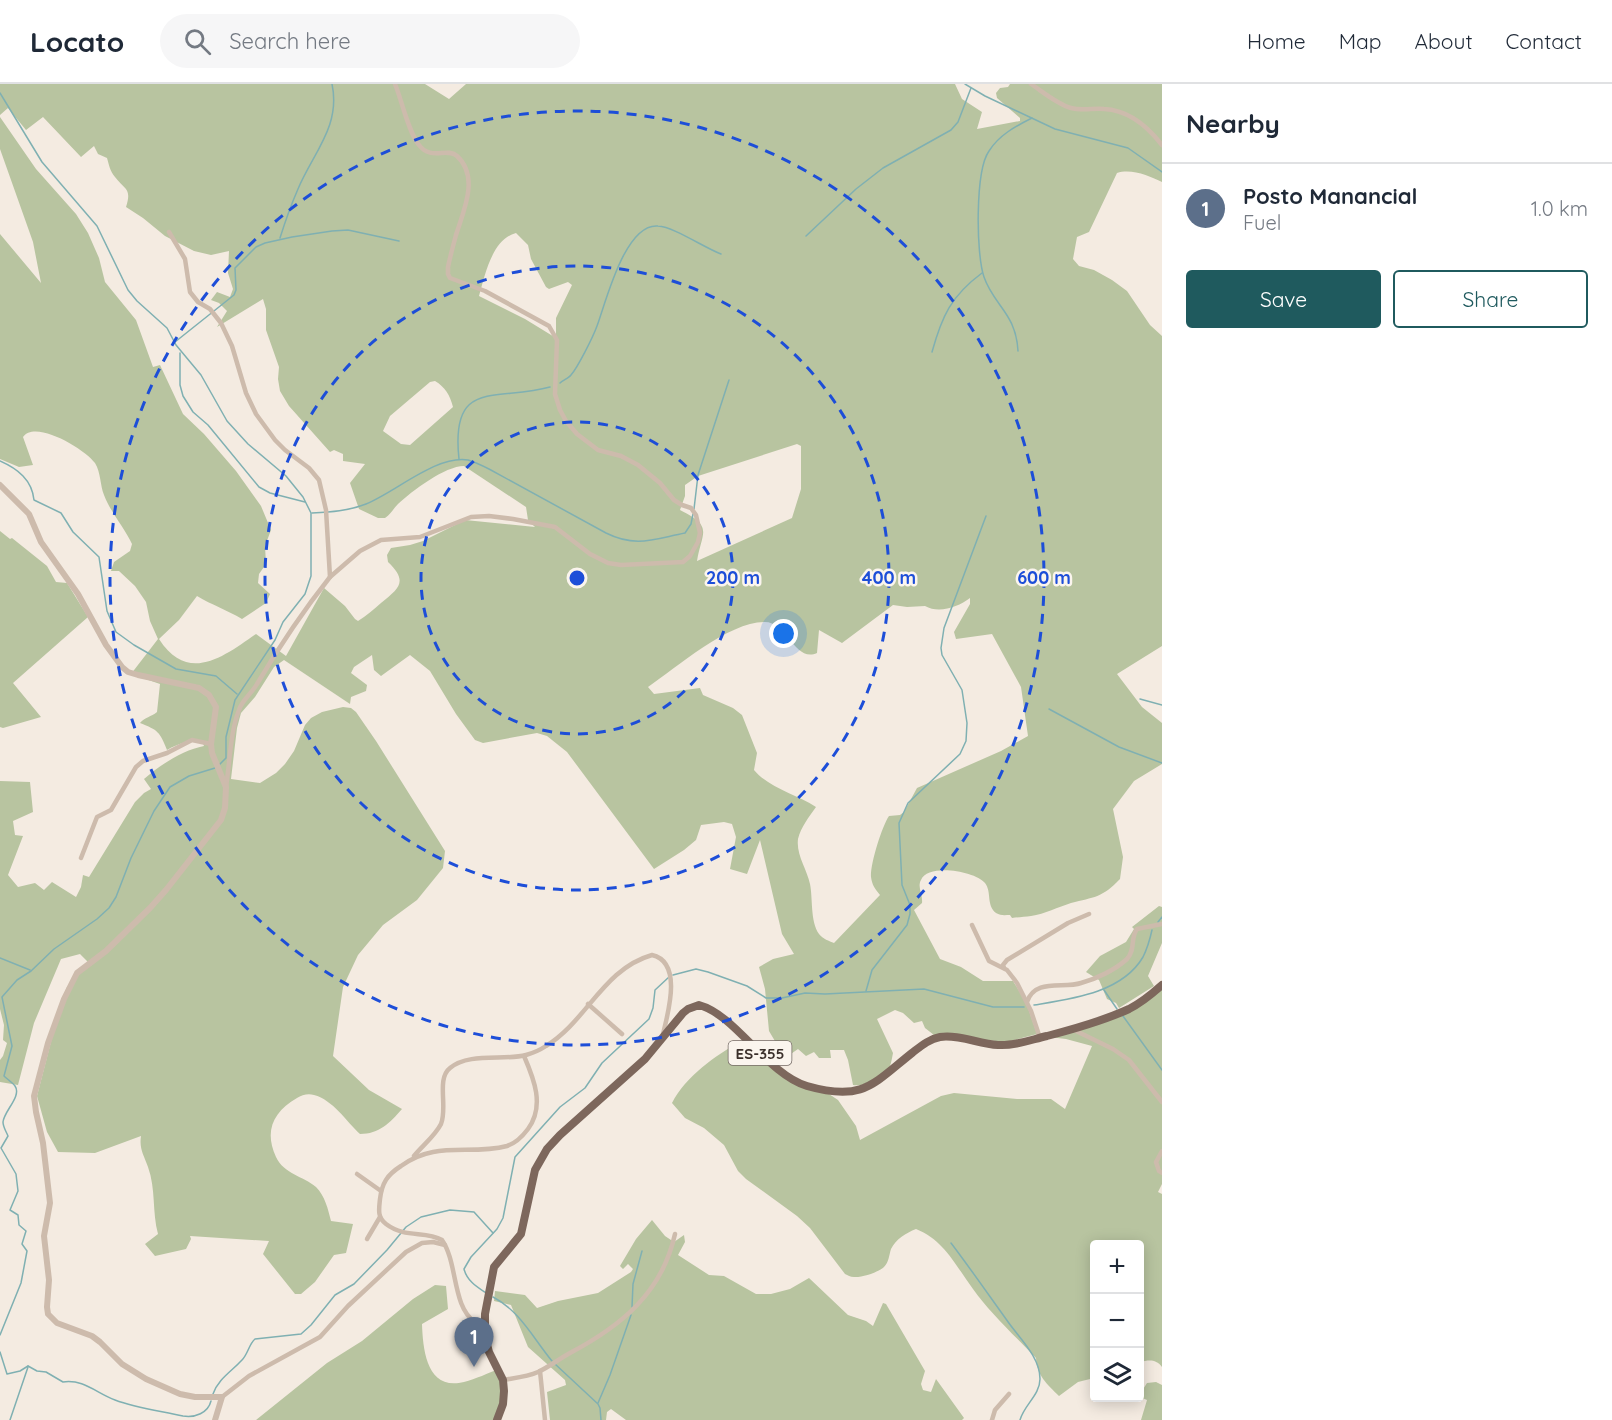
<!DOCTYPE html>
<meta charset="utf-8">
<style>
:root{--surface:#fff;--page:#f6f6f7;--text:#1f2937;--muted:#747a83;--line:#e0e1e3;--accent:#1f5a5e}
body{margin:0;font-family:Quicksand,sans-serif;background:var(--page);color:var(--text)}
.controls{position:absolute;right:18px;bottom:18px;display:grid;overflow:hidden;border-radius:6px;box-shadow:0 3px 15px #0003}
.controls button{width:54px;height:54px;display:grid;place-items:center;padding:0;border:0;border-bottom:2px solid var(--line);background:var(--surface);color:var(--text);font:30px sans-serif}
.you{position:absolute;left:784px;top:550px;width:21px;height:21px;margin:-15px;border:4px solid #fff;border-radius:50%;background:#1a73e8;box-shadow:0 0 0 9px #1a73e833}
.badge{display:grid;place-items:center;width:39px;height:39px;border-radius:50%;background:var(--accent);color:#fff;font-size:20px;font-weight:700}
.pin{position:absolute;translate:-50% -50px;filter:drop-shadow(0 2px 3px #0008)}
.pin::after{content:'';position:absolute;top:32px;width:21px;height:18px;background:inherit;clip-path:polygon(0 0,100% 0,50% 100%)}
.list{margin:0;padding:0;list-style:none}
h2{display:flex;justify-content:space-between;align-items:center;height:78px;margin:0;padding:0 24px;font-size:26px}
h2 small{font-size:20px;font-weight:400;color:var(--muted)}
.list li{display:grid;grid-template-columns:39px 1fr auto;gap:18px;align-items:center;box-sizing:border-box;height:90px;padding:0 24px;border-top:2px solid var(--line)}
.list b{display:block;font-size:22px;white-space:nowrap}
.list p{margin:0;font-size:20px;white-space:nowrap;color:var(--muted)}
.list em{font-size:20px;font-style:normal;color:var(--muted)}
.actions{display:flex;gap:12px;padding:18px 24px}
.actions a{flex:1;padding:14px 0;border:2px solid var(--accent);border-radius:6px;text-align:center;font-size:21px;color:var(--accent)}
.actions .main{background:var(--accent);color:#fff}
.icon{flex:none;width:33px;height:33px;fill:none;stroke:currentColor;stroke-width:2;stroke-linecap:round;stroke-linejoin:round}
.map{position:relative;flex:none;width:1162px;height:1336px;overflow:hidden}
header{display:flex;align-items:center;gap:36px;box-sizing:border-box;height:84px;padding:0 30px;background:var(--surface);border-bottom:2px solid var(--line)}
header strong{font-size:28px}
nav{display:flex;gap:33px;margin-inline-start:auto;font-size:21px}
.search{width:420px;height:54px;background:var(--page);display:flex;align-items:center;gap:15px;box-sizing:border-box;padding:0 21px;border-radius:33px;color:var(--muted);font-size:22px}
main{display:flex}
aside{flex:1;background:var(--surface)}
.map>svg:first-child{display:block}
</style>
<header>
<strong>Locato</strong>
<div class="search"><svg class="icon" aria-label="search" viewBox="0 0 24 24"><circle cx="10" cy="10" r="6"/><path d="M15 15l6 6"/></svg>Search here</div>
<nav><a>Home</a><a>Map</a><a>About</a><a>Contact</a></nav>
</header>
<main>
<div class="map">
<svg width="1162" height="1336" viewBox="0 0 1162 1336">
<rect width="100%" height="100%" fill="#f4ebe1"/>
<g fill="#b8c4a0" fill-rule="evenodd">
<path d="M0 0H425L449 15 466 0H955L962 15 982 28 977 45 1020 37V34L997 14 996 9 1000 4 1008 3 1010 0H1162V98C1150 92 1131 84 1117 89L1089 148 1077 153 1073 175 1079 182 1094 186 1112 196 1127 207 1150 241 1162 252V562L1117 590 1142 623 1162 639V680L1134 697 1113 725 1123 773 1120 795C1102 814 1094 813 1071 819 1058 823 1045 830 1031 832 1025 833 1019 833 1012 834L1010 831C1005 831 1001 832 996 829 986 821 992 808 985 799 975 787 928 779 921 796 917 803 923 811 922 819L914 826 940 875 961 883 983 897H1013L1026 918 1037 950 1006 958 934 951 925 944 922 937 914 939 903 929 895 926 877 935 893 969C892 974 891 981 889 984 883 994 864 1003 853 1001L848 976 844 966H830L831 974H819L814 968 806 972 798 965 785 974 769 947 765 905 759 883 773 875 794 870 782 850 760 756 747 790 730 785 736 753 732 740 724 738 701 741 696 756 684 766 654 785 567 668 547 652 537 649 483 659 475 656 456 630 430 587 410 571 381 592 374 586 372 571 354 583 351 589 367 601 366 607 351 613 350 620 284 576 274 583 255 613 241 629 237 644 231 695 260 699 276 689 285 680 294 667 305 641 311 634 322 628 343 623 351 624 356 628 376 657 445 767 443 784 417 816 383 841 358 871 343 903 333 972 369 1006 402 1025C390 1039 379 1050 360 1050 346 1037 333 1016 314 1011 308 1009 302 1011 297 1014 273 1028 264 1047 276 1073 284 1090 303 1092 316 1103 325 1112 328 1125 331 1137L353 1140 346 1169 334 1171 315 1198 301 1210H295L263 1170 269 1157 190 1152 191 1155 186 1165 155 1172 145 1160 158 1150C152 1128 156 1105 148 1083 144 1071 139 1065 141 1052L95 1069 58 1068 47 1048 37 1012 62 915 67 903 89 879 80 870 61 875 34 939 18 1001 0 998V976L3 972 7 959 3 956 4 941 0 925V697L30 698 33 728 13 737 15 751 23 752 8 791 18 803 35 799 44 806 52 798 76 813 81 803 83 791 89 793 135 718 144 709 151 705 144 695C160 681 183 666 204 662L202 657C188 657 179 659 167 666 160 648 158 646 140 639 145 633 151 633 157 628L160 600 131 590 158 555 150 537 146 518 135 502 119 487H111L114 478 130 467 132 460C124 443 111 429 104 411 100 401 101 389 95 379 85 365 35 335 23 353L33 381 19 383 0 375V150L41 199 33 158 0 65V33L36 85 76 130 88 149 99 174 105 198 136 236 153 283 160 281 183 330 204 350 236 387 261 422 271 446 265 462 266 480 259 490 258 499 270 510 266 519 242 535C227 526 212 521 197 512L179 536 159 555C188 600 223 573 256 550L286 572 324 504 345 522 355 535 358 537C366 532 374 525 381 519 400 504 408 497 388 478L387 471 391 464 410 461 423 457 465 436 535 443 528 436 526 423 464 382C445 382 412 407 398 420 393 425 391 430 385 434H378L359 425 350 399 365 380 343 377V370L334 366 330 368 289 322 280 307 278 295 279 283 266 246V225L263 215 217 243 227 227 219 219 211 216 217 208 230 213 233 205 228 189 229 167 211 171 194 167 165 152 143 134 126 123C132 104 125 106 115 93 110 87 109 81 107 74L98 70 94 62 81 73 43 33 26 46 8 24 0 31ZM516 149 528 161 531 175 546 203 549 205 568 198 572 201 556 234V254L525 235 479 212C485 191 492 155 516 149ZM435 297C445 303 450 311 453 323L410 361 401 360 383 347 390 332 430 298ZM797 360 801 362V405L792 434 697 477C702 447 714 443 680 426L685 412V401L698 392ZM970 514V520L954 548 956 555 992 550 1021 603 1028 652 1001 667 917 704 904 728 900 731 889 732C882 742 870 781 871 793 872 801 875 805 880 811L834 859C829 857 823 855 819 850 810 837 813 814 810 800 807 785 796 771 798 755 801 743 809 733 816 723 796 710 769 704 754 686L757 669 742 631 733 624 703 611 700 604 654 610 648 603C677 583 730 537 765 538 787 538 795 579 817 569L819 546 842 559 893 521 907 523 925 522C939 530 958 523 970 514Z"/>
<polygon points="0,447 10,455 12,454 47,482 56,498 67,499 88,533 13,599 41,633 3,644 0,643"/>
<polygon points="1159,822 1162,823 1162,859 1148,892 1154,902 1119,924 1116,919 1107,915 1099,896 1086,888 1100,872 1126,858 1134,845 1132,843"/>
<path d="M1162 904V1100L1158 1108 1162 1110V1283C1156 1275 1149 1276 1140 1278V1160H1094V1294L1078 1298 1059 1312C1047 1300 1037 1292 1036 1274 1016 1253 989 1228 973 1205 956 1182 944 1156 916 1145 906 1149 896 1155 891 1165 889 1171 889 1178 884 1183 879 1188 861 1194 854 1193 850 1193 848 1191 845 1190L810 1144 797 1132 746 1095 738 1087 724 1061 704 1044 685 1034 672 1019C686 992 715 972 741 957L793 999 829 1010 838 1016 856 1042 860 1056 941 1012 954 1009 1017 1015H1051L1065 1025 1092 962 1066 955 1049 953 1115 933Z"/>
<polygon points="652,1136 665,1152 674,1158 684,1151 685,1158 678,1171 709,1191 724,1192 756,1210 771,1210 790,1205 809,1194 848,1231 866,1237 873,1242 883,1219 886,1220 925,1287 921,1300 923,1306 931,1308 936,1295 964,1334 962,1336 626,1336 611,1325 607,1328 606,1336 550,1336 547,1308 566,1301 565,1296 528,1263 511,1221 494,1217 495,1207 525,1211 537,1224 558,1217 598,1209 631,1188 633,1185 628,1180 623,1185 620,1182 636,1155"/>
<path d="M435 1201 446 1202 448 1225 422 1240C423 1267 427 1307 464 1298 476 1295 488 1289 499 1285L503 1307 495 1336H256L327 1279 362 1257 413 1215Z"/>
<polygon points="1156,1298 1162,1301 1162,1336 1141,1336 1147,1316 1140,1313 1140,1310 1147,1299"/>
</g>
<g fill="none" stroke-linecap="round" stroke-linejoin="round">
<g stroke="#7fb0b2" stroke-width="1.5">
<polyline points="965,0 985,12 1055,45 1128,64 1162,88"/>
<polyline points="0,9 42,78 97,142 128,206 137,217 167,244 176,261 201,291 227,337 248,360 286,392 303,413 311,429 311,492 305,510 283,538 275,556 235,616 226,653 226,674 219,681"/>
<polyline points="806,152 856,105 883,84 951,46 958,38 971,4"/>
<path d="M280 154C285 138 291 121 298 105 313 69 341 42 332 0"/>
<polyline points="175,258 234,211 236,206 235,184 256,163 265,159 292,153 332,147 348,146 399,157"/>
<path d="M1018 267C1016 229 994 222 984 193 976 170 975 87 989 67 999 51 1016 42 1032 34"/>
<path d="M932 268C942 232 951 212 982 189"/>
<polyline points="180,269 180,301 183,312 193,328 208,341 259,403 270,409 305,418"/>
<path d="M560 299C563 296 569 294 571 291 578 283 593 253 597 242 606 218 625 139 658 142 674 143 703 163 721 170"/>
<path d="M459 375C450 293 497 318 550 303"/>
<path d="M0 377C18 385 32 396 34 416L61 429 73 448 99 473 107 527 116 548 134 561 176 585 216 592 237 610"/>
<polyline points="694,425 698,391 729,296"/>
<path d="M312 429C331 428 348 427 366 420 396 408 436 371 468 376 475 378 483 382 489 385L606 449C636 464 654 455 685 449L691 440 693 430"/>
<polyline points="1140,615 1162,621"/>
<polyline points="1049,625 1119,663 1162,679"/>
<polyline points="1158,838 1162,833"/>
<polyline points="0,874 30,886"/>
<polyline points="673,891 696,885 708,888 747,902 766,914 782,914 805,909 825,910 924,905 993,923 1024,923"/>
<polyline points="1104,906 1117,925"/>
<polyline points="866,907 872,886 907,841 910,830 910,821 902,801 899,739 908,719 960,670 966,657 967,639 962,606 942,571 941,564 944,544 986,432"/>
<path d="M1034 921C1071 915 1122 909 1143 873 1147 865 1150 855 1152 846"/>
<polyline points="1123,932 1162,986"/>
<path d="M951 1159C970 1184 988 1210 1006 1235 1018 1253 1040 1272 1040 1295 1040 1311 1024 1321 1020 1336"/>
<path d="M486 1209C477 1203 467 1197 464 1185L471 1173 497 1145 503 1134 515 1073 560 1023 585 1004 602 979 649 935 653 924 655 906 669 893"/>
<path d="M493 1213C520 1227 533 1254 552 1277"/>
<polyline points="632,1223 633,1200 642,1167"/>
<path d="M0 1251 21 1199 27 1167 22 1160 26 1147 19 1141 18 1131 10 1126 18 1107 16 1090 1 1064 8 1052C6 1047 3 1043 3 1038 4 1027 22 1012 15 1002 12 998 7 995 4 992L12 962 2 913 17 896 31 887 54 865 97 835 109 824 116 813 131 774 154 727 170 703 189 692 215 684"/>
<polyline points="0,1268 7,1290 20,1287 28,1282"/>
<polyline points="555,1280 598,1320 600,1324 601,1336"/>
<path d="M28 1282 37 1287 46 1288 63 1298C84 1295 96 1309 115 1316 136 1324 161 1327 183 1332 195 1334 208 1329 211 1317"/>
<path d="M213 1310C218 1295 232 1287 242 1276 248 1270 249 1260 255 1255L301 1250 311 1241 335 1211 354 1200 387 1166 406 1143 421 1133 450 1126 474 1128 493 1149"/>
<polyline points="598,1319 610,1291 631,1231"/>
<polyline points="10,1336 28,1283"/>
</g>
<g stroke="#cdbbac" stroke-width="4.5">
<path d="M1031 0C1043 8 1057 20 1071 24 1082 27 1093 24 1104 25 1129 26 1148 43 1162 61"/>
<path d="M169 148 185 175 190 208 198 218 210 225 221 239 232 262 246 309 256 330 275 356 285 366 309 384 319 396 326 426 330 493C303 527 279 563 257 600 252 609 242 616 239 626 230 649 230 678 226 703"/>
<path d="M330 493 360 467 381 456 420 453 471 433 489 432 513 435 555 443 590 470 608 479 621 481 683 478 690 472 698 458 700 449 696 431 691 424 682 421 674 416 660 399 638 381 621 372 598 366 577 350 566 337 560 326 555 310 557 256 549 242 485 207 450 194 448 190V183C450 173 453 162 456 151 463 128 480 93 457 72 447 63 431 77 419 61 408 47 402 17 395 0"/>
<polyline points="81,774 97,733 111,726 136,683 143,677 167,669 192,656 211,660"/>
<polyline points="972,841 989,877 1007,886 1017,899 1031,927 1040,954"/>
<polyline points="1004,884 1003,881 1007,876 1068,839 1089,830"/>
<path d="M1027 918C1035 894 1063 905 1081 899 1096 895 1115 886 1127 875 1136 865 1130 854 1137 845L1162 840"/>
<polyline points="588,920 622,950"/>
<polyline points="1072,945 1113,965 1129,976 1162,1018"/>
<polyline points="1162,1067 1156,1078 1159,1087 1162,1089"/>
<path d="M414 1072C422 1062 435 1052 441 1040 448 1023 436 995 450 984 469 968 504 977 526 971 533 969 540 966 546 962 587 937 603 885 652 871 683 878 668 929 663 950"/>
<polyline points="357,1090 381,1107"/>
<polyline points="367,1155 380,1133"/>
<path d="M484 1239 475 1238C452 1223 458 1179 442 1156 425 1146 406 1155 386 1140 377 1133 379 1125 380 1115 382 1099 387 1091 401 1082 436 1056 469 1072 507 1062 516 1059 522 1053 528 1045 545 1022 534 995 524 972"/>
<polyline points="540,1287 545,1336"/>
<path d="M503 1296C514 1294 527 1293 538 1288 549 1283 559 1275 570 1269 621 1242 662 1209 675 1150"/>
<polyline points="222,1313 249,1292 320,1253 348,1222 406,1168 422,1159 433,1158 445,1161"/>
<polyline points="992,1336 995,1326 1009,1310"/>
</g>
<polyline stroke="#cdbbac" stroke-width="6" points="0,401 29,430 41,458 78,510 106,561 122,583 128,588 138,591 199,604 209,611 216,623 211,660 212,669 226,703 225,724 221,736 166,806 150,824 106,867 77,889 64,915 48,959 34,1012 36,1028 43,1059 50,1119 44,1152 49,1196 47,1223 48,1230 57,1239 92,1252 100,1258 122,1280 146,1295 180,1310 195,1313 222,1313 215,1336"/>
<path stroke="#7d675c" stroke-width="8" d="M497 1336 503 1320 504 1307 503 1296 489 1268 485 1253V1230L494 1183 521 1150 535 1086 547 1065 560 1051 645 975 683 929 688 925 699 921C736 931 767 990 807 1002 863 1018 873 1000 912 969 921 962 929 955 940 953 958 950 979 960 998 961 1015 962 1030 956 1047 952 1074 945 1103 937 1129 925 1141 919 1152 910 1162 901"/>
</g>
<g fill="none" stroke="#1d4ed8" stroke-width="3" stroke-dasharray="10 8">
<circle cx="577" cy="494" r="156"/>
<circle cx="577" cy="494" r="312"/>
<circle cx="577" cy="494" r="467"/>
</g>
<g text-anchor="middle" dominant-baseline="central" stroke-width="5" stroke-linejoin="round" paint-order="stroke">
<rect fill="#fbf5ee" stroke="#756b66" stroke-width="1.5" x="728.5" y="957" width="63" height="24" rx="4.5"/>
<g font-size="15" font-weight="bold" fill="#3b302b">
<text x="760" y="969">ES-355</text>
</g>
</g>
<circle cx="577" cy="494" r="9" fill="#1d4ed8" stroke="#fbf5ee" stroke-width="3"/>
<g font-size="18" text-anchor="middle" font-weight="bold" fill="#1d4ed8" stroke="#fbf5ee" stroke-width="5" stroke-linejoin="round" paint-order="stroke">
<text x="733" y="500">200 m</text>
<text x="889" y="500">400 m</text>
<text x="1044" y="500">600 m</text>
</g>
</svg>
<div class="controls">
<button>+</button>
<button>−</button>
<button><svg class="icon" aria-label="layers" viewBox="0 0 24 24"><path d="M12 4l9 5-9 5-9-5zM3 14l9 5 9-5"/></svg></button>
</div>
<div class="you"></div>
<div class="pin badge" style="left:474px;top:1283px;background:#5c6f8a">1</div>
</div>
<aside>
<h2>Nearby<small></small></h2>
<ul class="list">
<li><span class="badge" style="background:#5c6f8a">1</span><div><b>Posto Manancial</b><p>Fuel</p></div><em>1.0 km</em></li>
</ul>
<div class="actions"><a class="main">Save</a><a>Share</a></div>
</aside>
</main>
